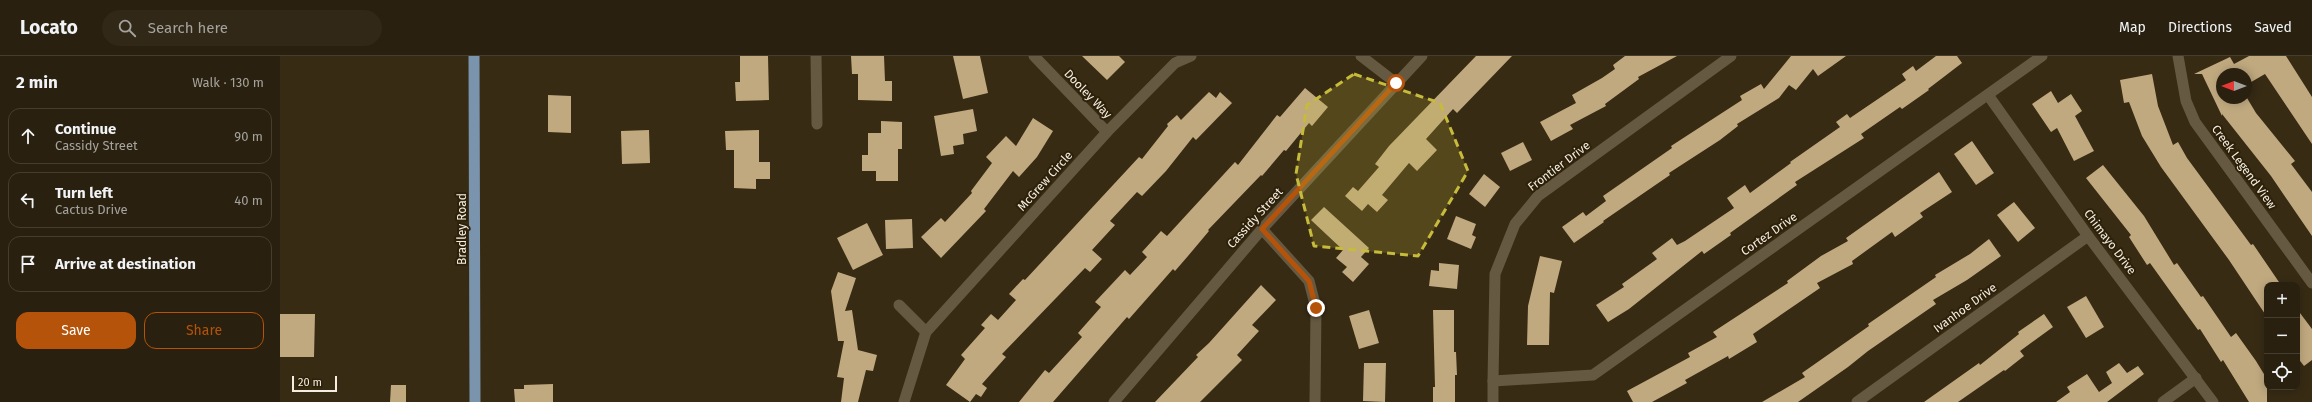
<!DOCTYPE html>
<meta charset="utf-8">
<style>
:root{--surface:#29200f;--page:#312818;--text:#f1f3f6;--muted:#a5a39e;--line:#453e2f;--accent:#b45309}
body{margin:0;font-family:"Fira Sans",sans-serif;background:var(--page);color:var(--text)}
.controls{position:absolute;right:12px;bottom:12px;display:grid;overflow:hidden;border-radius:8px;box-shadow:0 2px 10px #0003}
.controls button{width:36px;height:36px;display:grid;place-items:center;padding:0;border:0;border-bottom:1px solid var(--line);background:var(--surface);color:var(--text);font:20px sans-serif}
.compass{position:absolute;left:1936px;top:12px;width:36px;height:36px;border-radius:50%;background:var(--surface);box-shadow:0 2px 10px #0003;rotate:270deg}
.scale{position:absolute;left:12px;bottom:10px;width:45px;box-sizing:border-box;padding-left:4px;border:2px solid #f5eee0;border-top:0;font-size:11px;line-height:14px;white-space:nowrap;color:#f5eee0;-webkit-text-stroke:3px #2d210a;paint-order:stroke}
.stop{position:absolute;width:12px;height:12px;margin:-9px;border:3px solid #b45309;border-radius:50%;background:#fff}
.stop.end{background:#b45309;border-color:#fff;box-shadow:0 1px 4px #0008}
.list{margin:0;padding:0;list-style:none}
h2{display:flex;justify-content:space-between;align-items:center;height:52px;margin:0;padding:0 16px;font-size:17px}
h2 small{font-size:13px;font-weight:400;color:var(--muted)}
.list li{display:grid;grid-template-columns:26px 1fr auto;gap:12px;align-items:center;box-sizing:border-box;height:56px;margin:0 8px 8px;padding:0 8px;border:1px solid var(--line);border-radius:12px}
.list b{display:block;font-size:15px;white-space:nowrap}
.list p{margin:0;font-size:13px;white-space:nowrap;color:var(--muted)}
.list em{font-size:13px;font-style:normal;color:var(--muted)}
.actions{display:flex;gap:8px;padding:12px 16px}
.actions a{flex:1;padding:9px 0;border:1px solid var(--accent);border-radius:12px;text-align:center;font-size:14px;color:var(--accent)}
.actions .main{background:var(--accent);color:#fff}
.icon{flex:none;width:22px;height:22px;fill:none;stroke:currentColor;stroke-width:2;stroke-linecap:round;stroke-linejoin:round}
.map{position:relative;flex:none;width:2032px;height:346px;overflow:hidden}
header{display:flex;align-items:center;gap:24px;box-sizing:border-box;height:56px;padding:0 20px;background:var(--surface);border-bottom:1px solid var(--line)}
header strong{font-size:19px}
nav{display:flex;gap:22px;margin-inline-start:auto;font-size:14px}
.search{width:280px;height:36px;background:var(--page);display:flex;align-items:center;gap:10px;box-sizing:border-box;padding:0 14px;border-radius:22px;color:var(--muted);font-size:15px}
main{display:flex}
aside{flex:1;background:var(--surface)}
.map>svg:first-child{display:block}
</style>
<header>
<strong>Locato</strong>
<div class="search"><svg class="icon" aria-label="search" viewBox="0 0 24 24"><circle cx="10" cy="10" r="6"/><path d="M15 15l6 6"/></svg>Search here</div>
<nav><a>Map</a><a>Directions</a><a>Saved</a></nav>
</header>
<main>
<aside>
<h2>2 min<small>Walk · 130 m</small></h2>
<ul class="list">
<li><svg class="icon" aria-label="ahead" viewBox="0 0 24 24"><path d="M12 20V5M6 11l6-6 6 6"/></svg><div><b>Continue</b><p>Cassidy Street</p></div><em>90 m</em></li>
<li><svg class="icon" aria-label="left" viewBox="0 0 24 24"><path d="M17 20v-9H6M10 6l-5 5 5 5"/></svg><div><b>Turn left</b><p>Cactus Drive</p></div><em>40 m</em></li>
<li><svg class="icon" aria-label="arrive" viewBox="0 0 24 24"><path d="M6 21V4h12l-3 4 3 4H6"/></svg><div><b>Arrive at destination</b></div></li>
</ul>
<div class="actions"><a class="main">Save</a><a>Share</a></div>
</aside>
<div class="map">
<svg width="2032" height="346" viewBox="0 0 2032 346">
<rect width="100%" height="100%" fill="#372b14"/>
<g fill="#c0a97f">
<polygon points="460,0 488,0 489,44 456,45 455,26 460,26"/>
<polygon points="571,0 604,0 605,25 612,25 612,45 578,44 578,18 572,18"/>
<polygon points="673,0 700,0 708,37 683,43"/>
<polygon points="802,0 839,0 845,6 827,24"/>
<polygon points="1196,0 1232,0 1177,57 1173,53 1146,83 1157,94 1137,115 1129,107 1102,139 1108,144 1097,156 1088,148 1082,155 1065,140 1073,131 1078,135 1099,111 1095,108 1109,90"/>
<polygon points="1345,0 1397,0 1358,21 1359,23 1325,48 1326,50 1290,69 1293,73 1271,85 1260,66 1296,47 1292,39 1322,22 1335,13 1333,9"/>
<polygon points="1511,0 1566,0 1538,20 1533,13 1516,34 1509,29 1499,42 1457,68 1458,70 1440,84 1389,117 1390,119 1323,165 1324,166 1294,187 1282,171 1303,156 1306,160 1326,145 1323,140 1392,92 1391,90 1462,44 1460,40 1481,28 1484,33"/>
<polygon points="1656,0 1677,0 1682,7 1648,33 1649,34 1622,53 1620,51 1581,78 1584,82 1515,126 1517,129 1450,177 1451,179 1424,198 1422,195 1349,253 1328,266 1316,249 1344,231 1342,228 1377,203 1372,197 1392,182 1397,189 1405,185 1454,152 1447,142 1465,129 1470,137 1511,107 1510,106 1560,71 1556,66 1567,58 1570,62 1626,24 1622,18 1633,10 1636,15"/>
<polygon points="1969,0 2006,0 2032,41 2032,88 1985,18 1966,29 1966,18 1942,18 1942,42 1967,42 1976,57 2015,105 2011,108 2032,136 2032,180 1991,120 1942,58 1942,60 1922,18 1914,18 1950,1 1954,8"/>
<polygon points="1872,18 1878,50 1893,89 1898,86 1907,102 1971,189 1973,188 2001,229 1987,229 1987,261 1949,204 1881,111 1862,80 1849,46 1844,47 1840,24"/>
<polygon points="1025,32 1048,51 1032,70 1029,67 1006,95 1004,94 982,120 981,119 928,174 929,175 908,200 895,215 893,213 849,263 847,261 773,346 739,346 765,314 769,317 802,281 798,277 821,251 815,246 845,214 850,219 867,201 862,196 881,175 887,180 955,106 958,109 997,59 1000,61"/>
<polygon points="1771,35 1778,47 1791,38 1802,55 1795,60 1814,95 1794,105 1777,72 1771,76 1752,48"/>
<polygon points="929,36 936,42 940,36 952,47 916,84 913,81 886,115 862,140 857,136 830,165 835,169 812,194 822,203 810,216 805,212 722,298 726,301 702,328 707,332 701,341 696,338 690,346 666,329 685,303 681,299 705,272 701,269 711,258 718,264 736,244 729,238 743,223 745,224 859,101 862,103 888,70 887,68 897,59 901,64"/>
<polygon points="268,39 291,40 291,77 268,76"/>
<polygon points="693,53 697,75 683,78 684,88 673,90 674,98 661,100 654,60"/>
<polygon points="753,62 773,75 757,101 739,121 733,115 704,153 706,155 661,202 641,181 661,162 665,166 692,137 691,135 712,107 706,101 726,80 736,90"/>
<polygon points="601,65 622,66 622,93 618,93 618,125 596,125 596,115 582,115 582,99 588,99 588,77 601,77"/>
<polygon points="369,74 370,107 342,108 341,75"/>
<polygon points="479,74 479,106 490,106 490,123 476,123 476,133 454,132 454,94 446,94 445,75"/>
<polygon points="1692,85 1714,117 1696,129 1674,98"/>
<polygon points="1243,86 1252,104 1230,115 1221,97"/>
<polygon points="1823,109 1864,160 1894,209 1897,207 1921,241 1923,240 1951,281 1956,277 1976,305 1987,323 1987,346 1969,346 1943,304 1941,306 1920,273 1918,274 1870,207 1867,209 1849,181 1851,179 1806,122"/>
<polygon points="1659,116 1672,136 1640,157 1643,161 1615,181 1612,176 1572,205 1573,208 1537,227 1540,232 1473,278 1477,286 1449,303 1448,300 1405,324 1407,327 1372,346 1353,346 1347,335 1410,301 1408,297 1437,281 1433,276 1508,227 1507,225 1541,200 1568,185 1566,182"/>
<polygon points="1204,118 1220,131 1205,151 1189,138"/>
<polygon points="1734,146 1755,172 1738,186 1717,159"/>
<polygon points="1044,151 1089,192 1081,201 1089,208 1073,226 1062,216 1067,211 1056,202 1063,194 1031,164"/>
<polygon points="1176,160 1196,168 1192,179 1196,181 1191,193 1167,183"/>
<polygon points="632,163 633,192 606,193 605,164"/>
<polygon points="587,167 603,199 573,214 557,182"/>
<polygon points="1709,183 1721,200 1687,224 1653,244 1656,248 1588,295 1568,311 1518,346 1482,346 1525,321 1522,317 1589,270 1588,268 1656,221 1655,219 1690,198"/>
<polygon points="1260,200 1282,205 1274,237 1270,236 1269,289 1247,289 1248,250"/>
<polygon points="1159,207 1179,209 1177,233 1149,230 1151,214 1159,215"/>
<polygon points="558,216 576,222 565,255 572,254 578,294 597,299 593,315 586,314 578,346 561,346 564,322 557,321 564,285 558,285 551,235"/>
<polygon points="981,229 996,244 972,269 979,275 957,299 962,304 920,346 875,346 918,301 916,299 929,287"/>
<polygon points="1806,240 1824,271 1806,282 1787,251"/>
<polygon points="2017,253 2032,273 2032,304 2024,310 2017,301"/>
<polygon points="1089,254 1099,287 1079,293 1069,260"/>
<polygon points="1153,254 1174,254 1174,296 1176,296 1177,319 1175,319 1175,346 1153,346 1153,331 1155,331"/>
<polygon points="0,258 35,258 34,301 0,301"/>
<polygon points="1764,258 1773,271 1740,295 1744,300 1725,315 1724,314 1678,346 1644,346 1699,307 1700,309 1739,278 1738,276"/>
<polygon points="1084,307 1106,307 1105,346 1083,345"/>
<polygon points="1839,307 1847,317 1858,310 1864,318 1827,346 1776,346 1790,336 1787,331 1807,318 1819,336 1832,327 1826,316"/>
<polygon points="273,328 273,346 235,346 234,333 244,333 244,329"/>
<polygon points="111,329 126,329 126,346 110,346"/>
</g>
<g fill="none" stroke-linecap="round" stroke-linejoin="round">
<g stroke="#665941" stroke-width="11">
<polyline points="536,0 537,68"/>
<polyline points="754,0 827,76"/>
<polyline points="1081,0 1116,27"/>
<polyline points="1898,0 1906,45 1915,66 2032,227"/>
<polyline points="1708,39 1808,180 1933,346"/>
<polyline points="982,173 1029,225 1036,252 1035,346"/>
<polyline points="619,249 646,276"/>
<polyline points="1213,325 1215,218 1235,168 1258,140 1451,0"/>
<polyline points="624,346 646,276 827,76 895,7 911,0"/>
<polyline points="834,346 982,173 1142,0"/>
<polyline points="1577,346 1808,180"/>
<polyline points="1883,346 1916,322"/>
</g>
<polyline stroke="#665941" stroke-width="11" points="1213,346 1213,325 1313,319 1762,0"/>
<polyline stroke="#7b94ae" stroke-width="11" points="194,0 195,346"/>
</g>
<g fill="none" stroke-linecap="round" stroke-linejoin="round">
<polyline stroke="#b45309" stroke-width="5" points="1036,252 1029,225 982,173 1116,27"/>
</g>
<path fill="#c7bb3b" fill-opacity="0.2" stroke="#c7bb3b" stroke-width="3" stroke-dasharray="8 5" stroke-linejoin="round" d="M1074 18 1160 47 1188 115 1138 200 1034 190 1016 118 1027 49Z"/>
<g text-anchor="middle" dominant-baseline="central" stroke-width="4" stroke-linejoin="round" paint-order="stroke">
<g font-size="12" fill="#f5eee0" stroke="#2d210a">
<text transform="translate(808 38) rotate(46)">Dooley Way</text>
<text transform="translate(1279 110) rotate(-37)">Frontier Drive</text>
<text transform="translate(1964 111) rotate(54)">Creek Legend View</text>
<text transform="translate(765 125) rotate(-48)">McGrew Circle</text>
<text transform="translate(975 162) rotate(-48)">Cassidy Street</text>
<text transform="translate(182 173) rotate(-90)">Bradley Road</text>
<text transform="translate(1489 178) rotate(-35)">Cortez Drive</text>
<text transform="translate(1830 186) rotate(53)">Chimayo Drive</text>
<text transform="translate(1685 252) rotate(-36)">Ivanhoe Drive</text>
</g>
</g>
</svg>
<div class="controls">
<button>+</button>
<button>−</button>
<button><svg class="icon" aria-label="locate" viewBox="0 0 24 24"><circle cx="12" cy="12" r="6"/><path d="M12 2v4M12 18v4M2 12h4M18 12h4"/></svg></button>
</div>
<svg class="compass" viewBox="-18 -18 36 36"><path d="M0-13l5 13h-10z" fill="#e53935"/><path d="M0 13l5-13h-10z" fill="#a5a39e"/></svg>
<div class="scale">20 m</div>
<div class="stop" style="left:1116px;top:27px"></div>
<div class="stop end" style="left:1036px;top:252px"></div>
</div>
</main>
